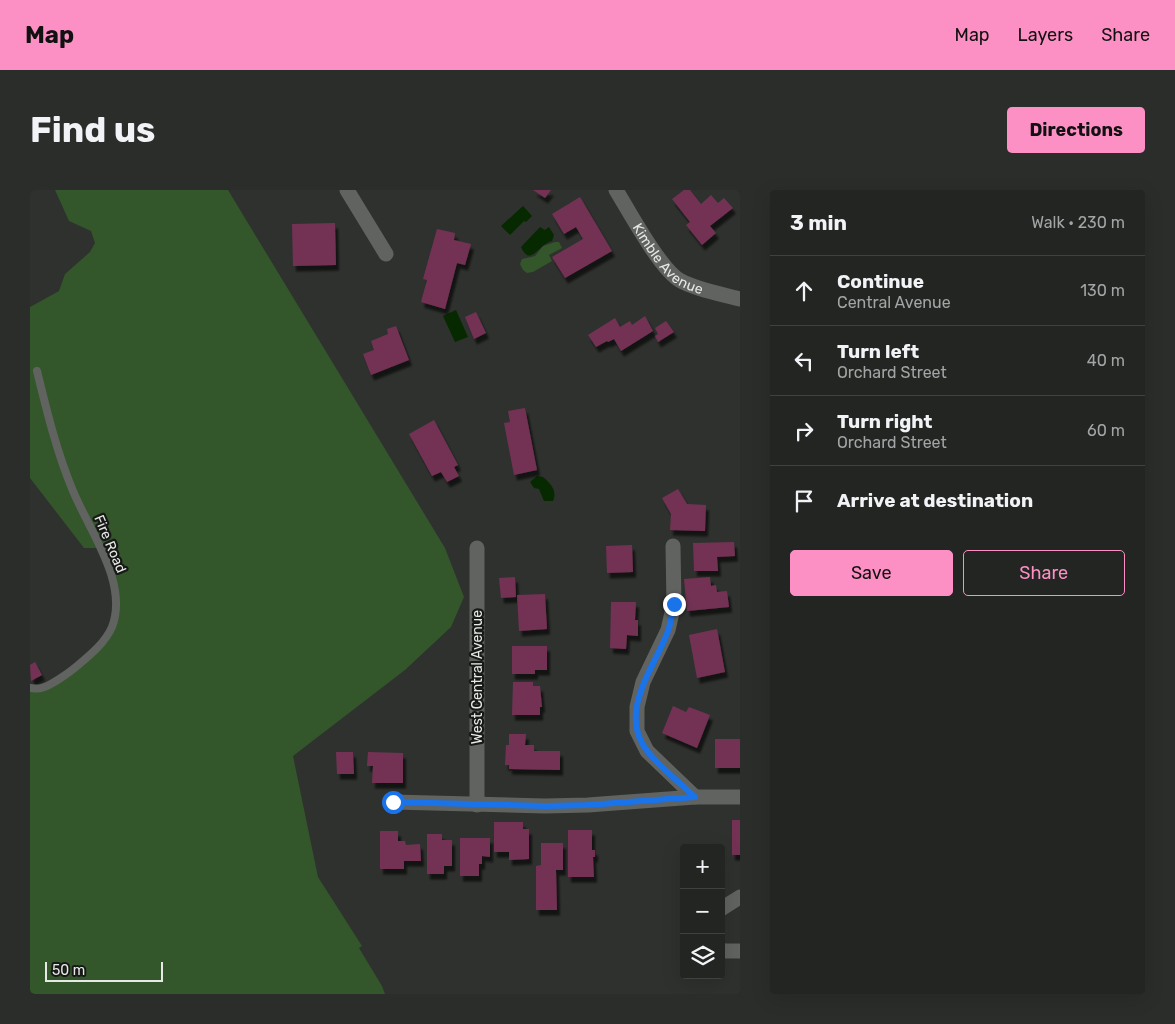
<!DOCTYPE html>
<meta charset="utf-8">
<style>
:root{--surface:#222522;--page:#2a2d2a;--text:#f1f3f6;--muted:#a2a5a5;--line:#3f4240;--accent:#fc8fc3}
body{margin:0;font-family:Rubik,sans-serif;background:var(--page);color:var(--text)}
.controls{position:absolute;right:15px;bottom:15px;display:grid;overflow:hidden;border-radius:5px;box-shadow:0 5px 20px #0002}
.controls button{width:45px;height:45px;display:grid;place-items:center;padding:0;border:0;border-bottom:1px solid var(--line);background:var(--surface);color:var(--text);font:25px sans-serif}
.scale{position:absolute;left:15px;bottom:12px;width:118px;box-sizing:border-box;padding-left:5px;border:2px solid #e7e9e7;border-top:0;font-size:14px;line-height:18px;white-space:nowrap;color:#e7e9e7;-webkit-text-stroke:4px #171917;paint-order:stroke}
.stop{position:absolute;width:15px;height:15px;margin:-11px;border:4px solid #1a73e8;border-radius:50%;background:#fff}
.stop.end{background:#1a73e8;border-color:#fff;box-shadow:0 1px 5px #0008}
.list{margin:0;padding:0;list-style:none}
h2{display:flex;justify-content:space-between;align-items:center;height:65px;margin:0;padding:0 20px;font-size:21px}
h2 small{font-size:16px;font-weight:400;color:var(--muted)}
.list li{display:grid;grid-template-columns:32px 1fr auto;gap:15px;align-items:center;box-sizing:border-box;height:70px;padding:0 20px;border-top:1px solid var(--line)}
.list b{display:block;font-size:19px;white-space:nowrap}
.list p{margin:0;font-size:16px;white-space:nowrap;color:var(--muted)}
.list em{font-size:16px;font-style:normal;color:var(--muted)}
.actions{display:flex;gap:10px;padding:15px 20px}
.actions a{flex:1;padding:11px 0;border:1px solid var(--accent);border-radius:5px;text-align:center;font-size:18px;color:var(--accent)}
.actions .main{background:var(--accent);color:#111}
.icon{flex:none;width:28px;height:28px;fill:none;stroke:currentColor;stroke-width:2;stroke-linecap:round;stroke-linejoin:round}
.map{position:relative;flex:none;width:710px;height:804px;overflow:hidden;border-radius:5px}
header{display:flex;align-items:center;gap:30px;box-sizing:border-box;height:70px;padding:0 25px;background:var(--accent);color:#111}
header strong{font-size:24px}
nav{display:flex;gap:28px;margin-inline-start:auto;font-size:18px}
.intro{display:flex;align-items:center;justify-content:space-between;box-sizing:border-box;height:120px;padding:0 30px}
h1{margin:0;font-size:35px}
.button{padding:12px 22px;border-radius:5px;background:var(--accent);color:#111;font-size:18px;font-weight:700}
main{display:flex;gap:30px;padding:0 30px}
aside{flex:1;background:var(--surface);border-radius:5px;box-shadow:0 5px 20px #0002}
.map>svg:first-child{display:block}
</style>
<header>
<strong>Map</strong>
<nav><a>Map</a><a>Layers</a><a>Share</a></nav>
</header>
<div class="intro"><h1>Find us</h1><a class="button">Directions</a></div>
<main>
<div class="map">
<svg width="710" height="804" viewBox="0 0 710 804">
<defs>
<filter id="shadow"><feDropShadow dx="3" dy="5.5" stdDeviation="1" flood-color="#0009"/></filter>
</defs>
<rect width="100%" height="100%" fill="#2e312e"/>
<g fill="#33562b">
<polygon points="25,0 198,0 415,358 434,407 421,437 375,480 263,566 288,687 332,756 329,758 352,796 355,804 0,804 0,498 12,498 61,464 82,437 86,412 70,358 54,358 0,288 0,117 29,101 35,84 60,62 65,53 61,41 39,31"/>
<polygon points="525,52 529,52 532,58 519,65 522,71 503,82 497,83 493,80 490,74 492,69 505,66 513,56"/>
</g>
<g fill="#062900">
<polygon points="493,16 502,26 496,32 494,31 480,45 471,36"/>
<path d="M510 37 515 40 519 37 524 45 522 51C508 54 501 78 491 57Z"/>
<polygon points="426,120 438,147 425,152 413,126"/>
<path d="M507 286 513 287C520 293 528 301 523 311H514L509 299 504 298 500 292Z"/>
</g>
<g fill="#733253" filter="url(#shadow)">
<polygon points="503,0 521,0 515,8"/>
<polygon points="654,0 660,0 671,14 681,5 688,13 694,8 703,18 680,36 686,43 672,55 656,35 660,32 642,9"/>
<polygon points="550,7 582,61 535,88 522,67 553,49 546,37 534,44 522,24"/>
<polygon points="305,33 306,75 263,76 262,34"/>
<polygon points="407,39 425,43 424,50 441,54 435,75 427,73 415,119 391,112 397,90 393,89"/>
<polygon points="446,122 456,143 444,149 435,127"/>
<polygon points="615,126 623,141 591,161 584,149 578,152 577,151 566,157 558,145 585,128 590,137 600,131 602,135"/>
<polygon points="636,131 644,142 628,152 625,146 628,144 625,138"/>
<polygon points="366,136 379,170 341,185 333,164 344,160 341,151 358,144 357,139"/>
<polygon points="495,218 507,280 484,285 474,233 480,232 478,221"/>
<polygon points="404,230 428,275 424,277 429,286 417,292 411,282 402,286 379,244"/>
<polygon points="648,299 657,314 676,315 675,341 640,340 641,324 632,308"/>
<polygon points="704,352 705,366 687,367 688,381 664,381 663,353"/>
<polygon points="602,355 603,382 577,383 576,356"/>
<polygon points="485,387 486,407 471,408 469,388"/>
<polygon points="680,387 681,396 686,395 687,402 697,401 699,417 657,421 654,389"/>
<polygon points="515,404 517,439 489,441 487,405"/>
<polygon points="581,412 606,412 605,430 608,430 608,446 597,445 596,459 580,458"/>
<polygon points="687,439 695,482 667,488 659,445"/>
<polygon points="482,456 517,456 517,480 505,480 505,484 482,484"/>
<polygon points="5,472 12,485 1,491 0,475"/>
<polygon points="483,492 503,492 503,496 510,496 512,517 510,517 510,525 482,525"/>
<polygon points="643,516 656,522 659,517 680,525 667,558 632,543"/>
<polygon points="479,544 496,544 495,555 504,555 504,561 530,561 530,580 479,579 479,575 475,575 476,555 479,555"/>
<rect x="685" y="549" width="25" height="29"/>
<polygon points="306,562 323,562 324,584 307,584"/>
<polygon points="338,562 373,563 373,593 342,593 343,576 337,576"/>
<rect x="702" y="630" width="8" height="35"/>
<polygon points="464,632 493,632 493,639 499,639 499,669 479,670 479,662 464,662"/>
<polygon points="538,640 562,640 562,660 565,660 565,667 563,667 564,687 538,687"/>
<polygon points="350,641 368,641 368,651 375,651 376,655 390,654 391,671 374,671 374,679 350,679"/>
<polygon points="397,644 412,644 412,650 422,650 422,676 414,676 414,684 397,684"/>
<polygon points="430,648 460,648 460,667 452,666 452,674 449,674 449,686 430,686"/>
<polygon points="511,653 533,653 533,680 526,680 527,720 506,720 506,676 511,675"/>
</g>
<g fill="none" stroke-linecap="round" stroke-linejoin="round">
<path stroke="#60635f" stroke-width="8" d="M0 498C3 498 8 499 11 498 19 497 40 482 47 476 60 465 75 453 82 437 99 393 59 340 43 301 27 263 17 222 7 181"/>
<g stroke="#60635f" stroke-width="15">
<polyline points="317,0 356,64"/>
<path id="s1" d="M586 0C599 21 631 81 651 91 668 100 691 104 710 109"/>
<polyline points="643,356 644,414 638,440 613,492 607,517 607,541 617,561 665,607"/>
<polyline points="447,358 447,615"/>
<polyline points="363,612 515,616 558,615 665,607 710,607"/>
<polyline points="691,719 710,707"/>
<polyline points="691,760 695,761 710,761"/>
</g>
</g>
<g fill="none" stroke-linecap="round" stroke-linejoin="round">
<path stroke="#1a73e8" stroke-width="6" d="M363 612 515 616 558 615 665 607C649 592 631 578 618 562 586 523 625 477 638 441 641 432 642 423 644 414"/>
</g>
<g text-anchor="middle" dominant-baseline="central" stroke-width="4.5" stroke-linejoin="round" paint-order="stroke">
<g font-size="14" fill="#e7e9e7" stroke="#171917">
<text stroke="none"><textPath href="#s1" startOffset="88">Kimble Avenue</textPath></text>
<text transform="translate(80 354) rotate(67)">Fire Road</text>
<text transform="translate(447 487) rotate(-90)">West Central Avenue</text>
</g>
</g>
</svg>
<div class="controls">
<button>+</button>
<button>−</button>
<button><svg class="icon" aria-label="layers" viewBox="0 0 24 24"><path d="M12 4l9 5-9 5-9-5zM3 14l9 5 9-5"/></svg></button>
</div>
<div class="scale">50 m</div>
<div class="stop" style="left:363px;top:612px"></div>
<div class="stop end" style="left:644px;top:414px"></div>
</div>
<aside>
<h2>3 min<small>Walk · 230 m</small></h2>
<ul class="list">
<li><svg class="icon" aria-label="ahead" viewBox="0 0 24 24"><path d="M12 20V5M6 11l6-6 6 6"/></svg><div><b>Continue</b><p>Central Avenue</p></div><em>130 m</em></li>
<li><svg class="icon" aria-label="left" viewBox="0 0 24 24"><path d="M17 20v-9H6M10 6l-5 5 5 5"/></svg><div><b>Turn left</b><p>Orchard Street</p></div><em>40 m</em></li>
<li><svg class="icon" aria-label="right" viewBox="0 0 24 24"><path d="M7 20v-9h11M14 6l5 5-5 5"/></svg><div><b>Turn right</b><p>Orchard Street</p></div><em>60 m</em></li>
<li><svg class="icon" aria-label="arrive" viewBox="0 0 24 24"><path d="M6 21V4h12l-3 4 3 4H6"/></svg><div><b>Arrive at destination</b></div></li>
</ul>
<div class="actions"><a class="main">Save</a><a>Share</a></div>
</aside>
</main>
